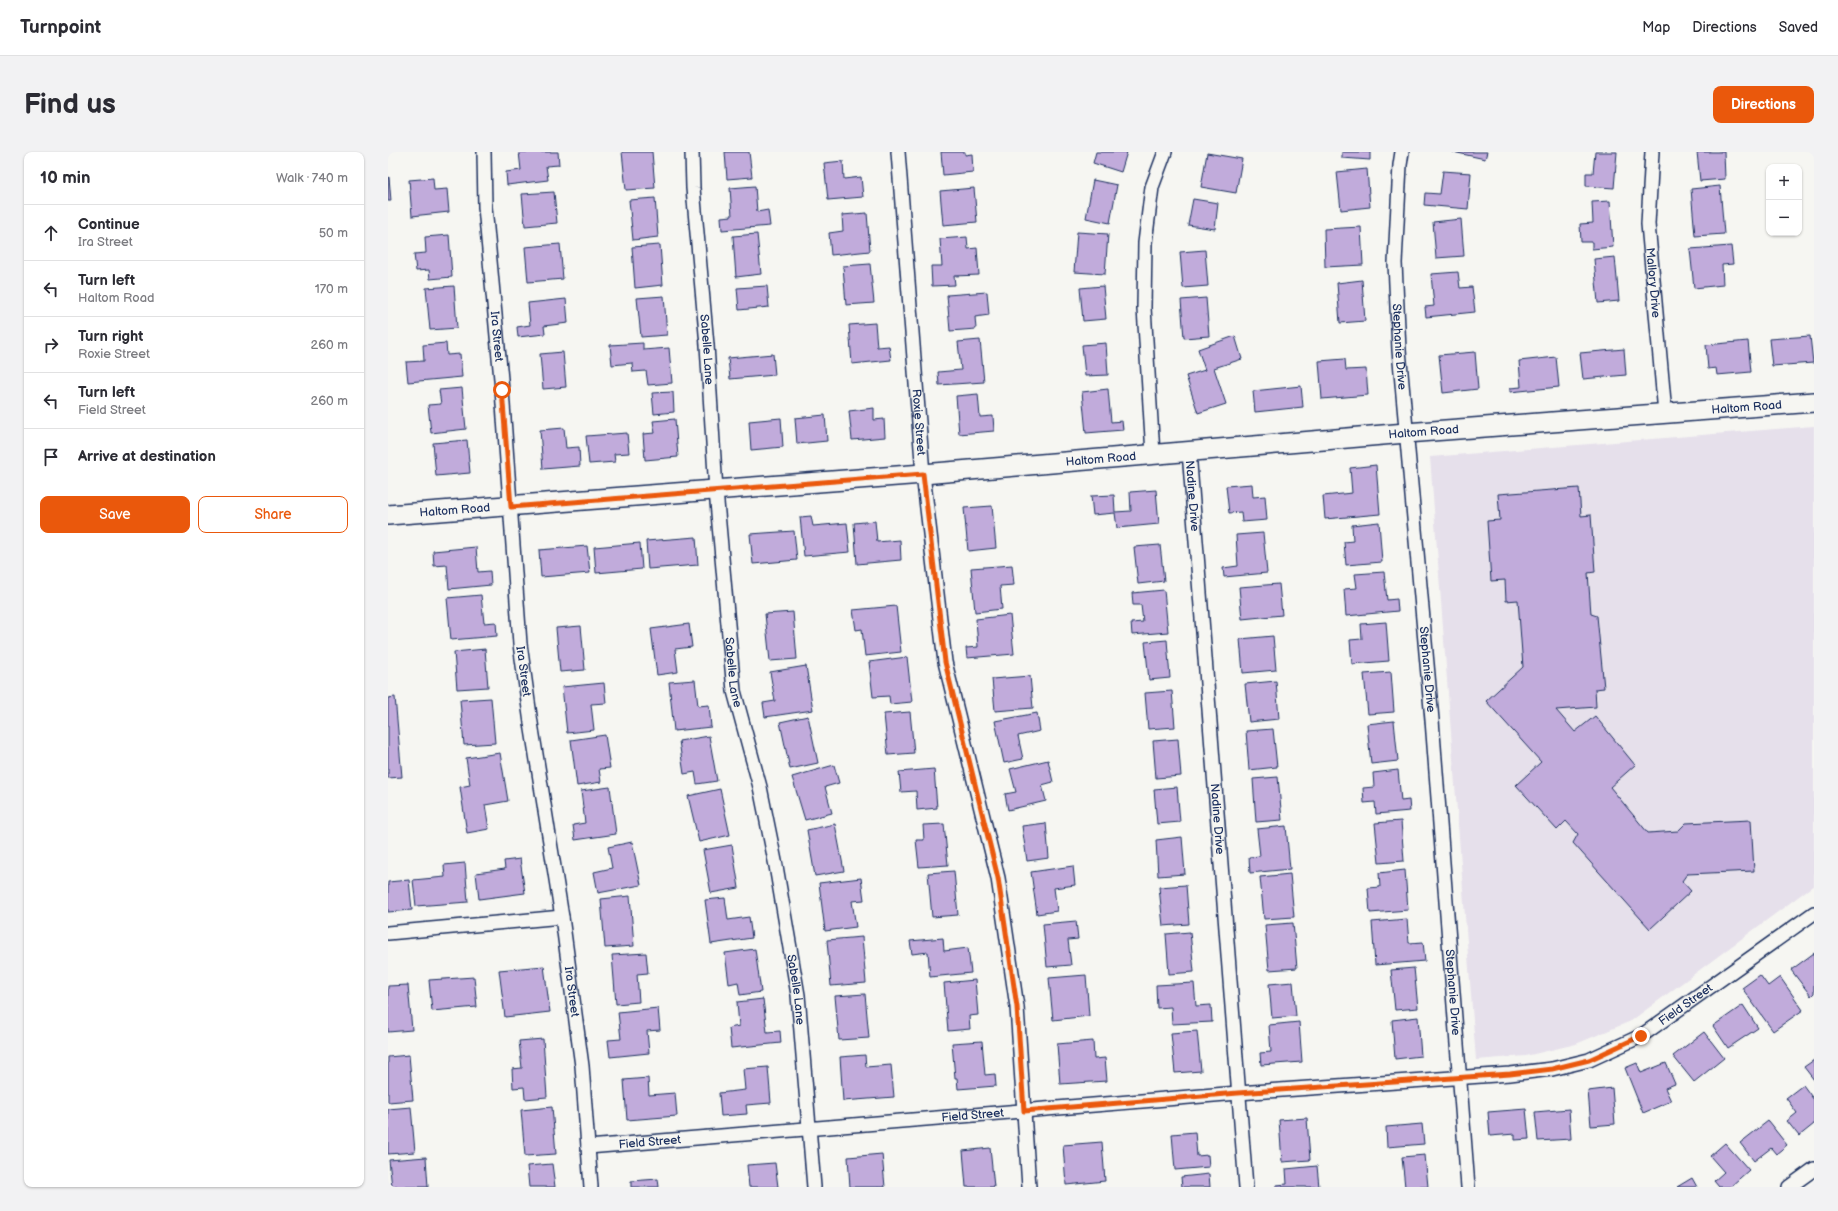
<!DOCTYPE html>
<meta charset="utf-8">
<style>
:root{--surface:#fff;--page:#f2f2f3;--text:#2b2b33;--muted:#7c7c81;--line:#e1e1e2;--accent:#ea580c}
body{margin:0;font-family:"Balsamiq Sans",sans-serif;background:var(--page);color:var(--text)}
.controls{position:absolute;right:12px;top:12px;display:grid;overflow:hidden;border-radius:8px;box-shadow:0 1px 3px #0004}
.controls button{width:36px;height:36px;display:grid;place-items:center;padding:0;border:0;border-bottom:1px solid var(--line);background:var(--surface);color:var(--text);font:20px sans-serif}
.stop{position:absolute;width:12px;height:12px;margin:-9px;border:3px solid #ea580c;border-radius:50%;background:#fff}
.stop.end{background:#ea580c;border-color:#fff;box-shadow:0 1px 4px #0008}
.list{margin:0;padding:0;list-style:none}
h2{display:flex;justify-content:space-between;align-items:center;height:52px;margin:0;padding:0 16px;font-size:17px}
h2 small{font-size:13px;font-weight:400;color:var(--muted)}
.list li{display:grid;grid-template-columns:26px 1fr auto;gap:12px;align-items:center;box-sizing:border-box;height:56px;padding:0 16px;border-top:1px solid var(--line)}
.list b{display:block;font-size:15px;white-space:nowrap}
.list p{margin:0;font-size:13px;white-space:nowrap;color:var(--muted)}
.list em{font-size:13px;font-style:normal;color:var(--muted)}
.actions{display:flex;gap:8px;padding:12px 16px}
.actions a{flex:1;padding:9px 0;border:1px solid var(--accent);border-radius:8px;text-align:center;font-size:14px;color:var(--accent)}
.actions .main{background:var(--accent);color:#fff}
.icon{flex:none;width:22px;height:22px;fill:none;stroke:currentColor;stroke-width:2;stroke-linecap:round;stroke-linejoin:round}
.map{position:relative;flex:none;width:1426px;height:1035px;overflow:hidden;border-radius:8px}
header{display:flex;align-items:center;gap:24px;box-sizing:border-box;height:56px;padding:0 20px;background:var(--surface);border-bottom:1px solid var(--line)}
header strong{font-size:19px}
nav{display:flex;gap:22px;margin-inline-start:auto;font-size:14px}
.intro{display:flex;align-items:center;justify-content:space-between;box-sizing:border-box;height:96px;padding:0 24px}
h1{margin:0;font-size:28px}
.button{padding:10px 18px;border-radius:8px;background:var(--accent);color:#fff;font-size:14px;font-weight:700}
main{display:flex;gap:24px;padding:0 24px}
aside{flex:1;background:var(--surface);border-radius:8px;box-shadow:0 1px 3px #0004}
.map>svg:first-child{display:block}
</style>
<header>
<strong>Turnpoint</strong>
<nav><a>Map</a><a>Directions</a><a>Saved</a></nav>
</header>
<div class="intro"><h1>Find us</h1><a class="button">Directions</a></div>
<main>
<aside>
<h2>10 min<small>Walk · 740 m</small></h2>
<ul class="list">
<li><svg class="icon" aria-label="ahead" viewBox="0 0 24 24"><path d="M12 20V5M6 11l6-6 6 6"/></svg><div><b>Continue</b><p>Ira Street</p></div><em>50 m</em></li>
<li><svg class="icon" aria-label="left" viewBox="0 0 24 24"><path d="M17 20v-9H6M10 6l-5 5 5 5"/></svg><div><b>Turn left</b><p>Haltom Road</p></div><em>170 m</em></li>
<li><svg class="icon" aria-label="right" viewBox="0 0 24 24"><path d="M7 20v-9h11M14 6l5 5-5 5"/></svg><div><b>Turn right</b><p>Roxie Street</p></div><em>260 m</em></li>
<li><svg class="icon" aria-label="left" viewBox="0 0 24 24"><path d="M17 20v-9H6M10 6l-5 5 5 5"/></svg><div><b>Turn left</b><p>Field Street</p></div><em>260 m</em></li>
<li><svg class="icon" aria-label="arrive" viewBox="0 0 24 24"><path d="M6 21V4h12l-3 4 3 4H6"/></svg><div><b>Arrive at destination</b></div></li>
</ul>
<div class="actions"><a class="main">Save</a><a>Share</a></div>
</aside>
<div class="map">
<svg width="1426" height="1035" viewBox="0 0 1426 1035">
<rect width="100%" height="100%" fill="#f6f6f2"/>
<filter id="ink" filterUnits="userSpaceOnUse"><feTurbulence type="fractalNoise" baseFrequency=".025" numOctaves="2"/><feDisplacementMap in="SourceGraphic" scale="8" xChannelSelector="R" yChannelSelector="G"/><feConvolveMatrix kernelMatrix="1 2 1 2 8 2 1 2 1" color-interpolation-filters="sRGB"/></filter>
<g filter="url(#ink)">
<polygon fill="#e6e0eb" points="1426,274 1426,733 1243,869 1188,892 1138,904 1088,908 1042,305"/>
<g fill="#c1abdb" stroke="#1b2f5e">
<polygon points="131,0 170,0 171,13 158,14 160,28 119,33 118,20 133,18"/>
<polygon points="234,0 264,0 267,36 238,38"/>
<polygon points="337,0 361,0 364,25 339,27"/>
<polygon points="553,0 577,0 577,3 584,2 585,20 555,23"/>
<polygon points="708,0 739,0 733,20 705,11"/>
<polygon points="954,0 982,0 982,8 954,6"/>
<polygon points="1065,0 1099,0 1097,7"/>
<polygon points="1207,0 1229,0 1226,36 1198,34 1198,21 1205,21"/>
<polygon points="1309,0 1336,0 1337,27 1312,29"/>
<polygon points="819,1 854,7 848,41 813,35"/>
<polygon points="455,9 456,27 473,25 475,45 440,48 436,11"/>
<polygon points="979,17 982,55 953,58 949,20"/>
<polygon points="1055,19 1083,21 1080,57 1036,53 1037,41 1052,42"/>
<polygon points="0,25 1,25 3,49 0,49"/>
<polygon points="45,26 46,38 59,37 61,60 24,64 21,28"/>
<polygon points="705,28 729,33 722,71 698,66"/>
<polygon points="367,34 369,60 380,58 382,74 334,78 333,65 344,64 342,36"/>
<polygon points="1332,34 1336,82 1307,84 1303,37"/>
<polygon points="586,36 589,70 555,73 552,39"/>
<polygon points="166,40 169,71 137,74 134,42"/>
<polygon points="267,46 270,85 245,88 241,48"/>
<polygon points="805,47 830,51 827,77 800,73"/>
<polygon points="1222,49 1225,95 1204,97 1204,90 1193,90 1192,72 1205,71 1204,50"/>
<polygon points="479,61 482,99 443,103 441,81 455,79 454,63"/>
<polygon points="1073,67 1076,104 1048,106 1045,70"/>
<polygon points="973,75 975,113 937,115 936,77"/>
<polygon points="689,80 720,82 717,122 686,120"/>
<polygon points="369,82 373,122 348,125 345,84"/>
<polygon points="61,83 64,125 42,127 41,118 28,119 26,102 38,101 37,85"/>
<polygon points="579,85 580,97 589,96 591,123 566,124 567,133 544,134 543,114 554,114 552,87"/>
<polygon points="172,92 175,127 140,130 137,95"/>
<polygon points="272,93 275,133 247,136 244,95"/>
<polygon points="1343,94 1345,112 1334,113 1335,133 1306,136 1302,97"/>
<polygon points="817,98 820,134 795,136 792,100"/>
<polygon points="1227,105 1231,149 1210,151 1206,107"/>
<polygon points="482,112 486,151 458,153 455,114"/>
<polygon points="1070,120 1072,136 1084,135 1087,160 1038,165 1037,155 1046,154 1043,122"/>
<polygon points="974,128 977,169 952,171 949,131"/>
<polygon points="66,134 69,176 42,178 38,136"/>
<polygon points="379,134 381,155 351,158 349,136"/>
<polygon points="715,134 718,167 695,169 692,136"/>
<polygon points="599,140 601,163 587,165 588,177 562,179 559,143"/>
<polygon points="276,144 279,183 253,185 249,146"/>
<polygon points="818,146 821,184 796,186 793,148"/>
<polygon points="178,147 180,171 156,174 157,182 130,185 129,175 142,173 140,151"/>
<polygon points="487,171 489,195 501,194 503,208 464,212 461,173"/>
<polygon points="847,184 854,207 826,216 838,252 810,261 798,224 817,218 810,197"/>
<polygon points="1422,184 1425,211 1384,214 1381,187"/>
<polygon points="592,188 596,230 551,233 550,220 573,218 570,190"/>
<polygon points="1360,189 1363,220 1329,223 1328,216 1320,217 1318,193"/>
<polygon points="58,191 59,203 72,202 74,225 20,230 18,210 36,209 35,193"/>
<polygon points="255,191 255,198 281,196 284,231 260,233 258,219 245,220 244,211 224,213 222,193"/>
<polygon points="718,191 720,223 697,224 694,193"/>
<polygon points="1236,197 1238,223 1195,227 1192,201"/>
<polygon points="175,200 178,235 155,237 152,202"/>
<polygon points="1087,200 1090,237 1055,241 1051,203"/>
<polygon points="385,202 387,223 342,227 340,206"/>
<polygon points="1168,205 1171,235 1122,240 1122,236 1133,235 1131,209"/>
<polygon points="957,207 958,218 978,217 980,243 934,247 931,209"/>
<polygon points="913,234 915,255 867,260 865,239"/>
<polygon points="74,236 78,277 43,281 40,253 53,252 51,238"/>
<polygon points="720,237 723,270 734,269 735,278 698,281 694,240"/>
<polygon points="285,240 286,260 266,262 264,241"/>
<polygon points="590,242 592,265 605,264 606,279 571,282 568,244"/>
<polygon points="486,256 486,268 496,267 497,285 464,288 461,259"/>
<polygon points="437,263 439,289 409,292 407,266"/>
<polygon points="393,266 395,295 363,298 361,269"/>
<polygon points="287,267 290,305 257,308 255,282 267,281 265,269"/>
<polygon points="176,276 178,296 191,295 192,314 155,317 152,278"/>
<polygon points="239,281 241,301 226,302 227,310 201,312 198,284"/>
<polygon points="79,288 82,321 48,324 45,291"/>
<polygon points="988,313 992,362 937,367 935,344 964,341 962,316"/>
<polygon points="864,332 865,345 877,344 879,368 854,370 853,360 841,361 838,334"/>
<polygon points="1191,336 1193,364 1203,363 1207,420 1200,421 1203,462 1209,464 1216,536 1207,537 1208,555 1168,558 1187,580 1207,564 1247,613 1222,635 1260,681 1290,679 1298,671 1363,668 1366,719 1299,722 1294,729 1303,739 1262,777 1185,691 1190,682 1178,669 1169,678 1128,633 1153,610 1098,549 1135,515 1130,448 1118,449 1117,428 1103,429 1099,369 1112,368 1110,342"/>
<polygon points="768,338 771,372 729,376 727,361 705,363 703,344 726,343 727,360 743,359 742,340"/>
<polygon points="604,354 608,396 580,399 576,356"/>
<polygon points="423,364 425,374 459,371 462,400 416,404 412,365"/>
<polygon points="487,369 489,390 512,388 513,408 469,412 466,371"/>
<polygon points="991,370 994,410 958,413 956,390 965,389 964,373"/>
<polygon points="406,379 409,408 365,412 362,382"/>
<polygon points="875,381 879,421 836,425 835,416 850,414 848,383"/>
<polygon points="308,385 310,413 260,417 258,389"/>
<polygon points="252,391 254,417 208,421 206,395"/>
<polygon points="772,393 776,429 750,432 746,395"/>
<polygon points="199,394 202,421 153,425 151,398"/>
<polygon points="88,395 90,420 102,419 103,433 61,437 59,413 46,414 45,399"/>
<polygon points="624,413 626,433 612,434 614,457 587,460 583,416"/>
<polygon points="996,420 999,448 1009,447 1010,459 958,464 956,437 969,436 967,422"/>
<polygon points="891,432 894,463 854,467 851,435"/>
<polygon points="776,438 780,480 744,483 743,471 755,470 753,453 745,453 744,441"/>
<polygon points="93,443 96,471 108,470 109,484 63,488 59,446"/>
<polygon points="508,454 513,500 477,504 474,477 468,478 465,458"/>
<polygon points="405,460 409,507 382,509 377,462"/>
<polygon points="622,463 626,502 579,506 578,496 590,495 588,467"/>
<polygon points="998,470 1001,509 964,512 962,488 974,487 973,472"/>
<polygon points="301,472 304,495 287,497 290,520 269,523 263,477"/>
<polygon points="193,474 197,518 172,520 168,476"/>
<polygon points="885,484 888,518 855,521 852,487"/>
<polygon points="779,488 782,526 761,528 757,490"/>
<polygon points="97,497 100,535 69,537 66,500"/>
<polygon points="519,505 524,550 502,552 501,544 485,545 481,510"/>
<polygon points="418,514 425,558 377,565 375,551 387,549 382,520"/>
<polygon points="1003,520 1006,560 980,562 976,522"/>
<polygon points="642,524 645,556 607,559 604,527"/>
<polygon points="307,528 310,554 321,553 323,575 286,579 281,530"/>
<polygon points="888,529 891,567 861,570 857,532"/>
<polygon points="216,531 218,551 203,552 206,578 179,581 174,535"/>
<polygon points="784,539 787,575 760,577 757,541"/>
<polygon points="7,545 14,625 0,626 0,546"/>
<polygon points="103,546 107,591 76,593 72,548"/>
<polygon points="522,560 526,601 500,603 496,562"/>
<polygon points="649,561 652,579 630,584 635,607 616,611 607,569"/>
<polygon points="420,564 430,611 402,617 392,570"/>
<polygon points="1006,569 1010,609 983,612 979,572"/>
<polygon points="885,577 889,615 861,618 858,579"/>
<polygon points="217,583 222,616 211,617 213,630 189,634 183,588"/>
<polygon points="321,584 329,629 309,632 307,620 296,622 291,589"/>
<polygon points="790,587 793,624 768,626 765,589"/>
<polygon points="112,601 120,649 97,653 101,677 79,681 72,635 82,633 78,606"/>
<polygon points="660,608 665,630 654,633 658,649 620,658 617,642 628,640 622,617"/>
<polygon points="446,613 451,631 437,635 444,661 417,668 404,625"/>
<polygon points="546,617 549,656 529,658 528,639 513,640 511,620"/>
<polygon points="1010,618 1013,649 1021,648 1022,659 988,662 987,650 976,651 975,636 986,635 985,621"/>
<polygon points="890,625 894,668 868,670 865,627"/>
<polygon points="222,635 228,682 187,688 185,673 197,671 193,639"/>
<polygon points="789,635 792,670 769,672 766,637"/>
<polygon points="332,637 342,683 311,690 300,644"/>
<polygon points="1013,669 1016,709 991,711 987,671"/>
<polygon points="658,671 661,706 639,709 634,674"/>
<polygon points="447,672 456,719 427,724 419,678"/>
<polygon points="556,672 560,713 531,715 528,688 536,688 535,673"/>
<polygon points="898,674 902,717 862,721 861,705 872,704 869,677"/>
<polygon points="794,685 797,722 770,724 768,688"/>
<polygon points="244,690 253,733 210,741 206,720 224,716 220,695"/>
<polygon points="344,693 351,736 323,741 315,698"/>
<polygon points="132,707 137,741 91,747 88,721 117,717 116,709"/>
<polygon points="77,711 80,750 28,754 25,728 57,725 56,713"/>
<polygon points="685,714 687,733 666,736 669,759 649,762 643,720"/>
<polygon points="1017,718 1020,758 982,761 980,736 992,735 991,721"/>
<polygon points="566,719 570,763 544,765 540,721"/>
<polygon points="902,722 906,765 876,767 872,725"/>
<polygon points="473,726 476,748 464,749 468,775 437,779 431,731"/>
<polygon points="21,728 24,758 0,760 0,730"/>
<polygon points="798,733 801,772 775,774 771,735"/>
<polygon points="242,744 246,794 217,796 213,747"/>
<polygon points="337,746 340,768 361,765 364,786 323,792 317,748"/>
<polygon points="1019,767 1021,791 1035,790 1037,809 987,813 984,770"/>
<polygon points="688,769 690,787 680,788 683,813 659,815 655,772"/>
<polygon points="905,771 909,816 881,818 877,773"/>
<polygon points="802,780 806,820 781,822 778,782"/>
<polygon points="474,785 478,831 443,834 439,788"/>
<polygon points="555,786 556,799 580,796 583,821 542,825 540,800 524,802 522,789"/>
<polygon points="367,797 373,840 352,843 350,830 341,832 337,801"/>
<polygon points="258,801 260,821 249,822 251,850 228,852 224,803"/>
<polygon points="1426,801 1426,841 1423,844 1403,818"/>
<polygon points="156,814 162,860 117,865 111,818"/>
<polygon points="1026,816 1030,856 1007,858 1003,818"/>
<polygon points="698,823 701,864 665,868 661,826"/>
<polygon points="1372,823 1380,834 1392,825 1415,858 1385,879 1354,836"/>
<polygon points="86,825 89,855 44,859 41,828"/>
<polygon points="587,828 590,863 581,864 582,877 560,879 556,831"/>
<polygon points="905,830 908,864 884,866 881,832"/>
<polygon points="806,831 808,854 823,853 824,870 784,872 783,855 769,856 768,833"/>
<polygon points="20,833 24,878 0,880 0,834"/>
<polygon points="477,842 481,886 451,888 447,844"/>
<polygon points="375,847 379,880 392,879 393,891 343,896 341,876 351,874 349,850"/>
<polygon points="1355,853 1370,876 1340,896 1325,874"/>
<polygon points="270,856 272,878 259,879 261,901 222,905 220,888 233,887 230,860"/>
<polygon points="1030,865 1033,904 1007,907 1004,868"/>
<polygon points="911,870 914,910 873,913 872,901 883,900 881,873"/>
<polygon points="809,879 813,919 787,921 783,881"/>
<polygon points="1316,880 1336,906 1306,930 1285,904"/>
<polygon points="155,887 159,945 137,947 136,935 125,936 124,917 134,916 131,889"/>
<polygon points="594,889 597,923 607,922 608,934 570,937 569,926 567,926 564,891"/>
<polygon points="705,889 706,907 717,906 719,929 672,932 669,892"/>
<polygon points="21,903 25,948 0,950 0,905"/>
<polygon points="477,903 478,915 503,913 506,945 455,949 452,905"/>
<polygon points="1426,908 1426,928 1416,915"/>
<polygon points="1249,911 1253,921 1278,911 1287,932 1277,936 1283,949 1255,961 1237,916"/>
<polygon points="380,915 383,951 358,953 359,962 333,964 331,941 357,938 355,917"/>
<polygon points="260,926 261,943 287,941 289,964 239,968 236,928"/>
<polygon points="1415,933 1426,948 1426,972 1411,984 1399,969 1409,961 1398,946"/>
<polygon points="1224,936 1227,972 1203,974 1200,939"/>
<polygon points="23,955 27,1000 0,1002 0,957"/>
<polygon points="164,955 168,1002 137,1004 133,958"/>
<polygon points="1138,957 1141,987 1127,988 1127,982 1102,984 1100,960"/>
<polygon points="1181,957 1183,987 1150,989 1147,960"/>
<polygon points="919,966 922,1008 894,1010 891,968"/>
<polygon points="1380,969 1399,993 1388,1002 1383,996 1366,1009 1352,991"/>
<polygon points="1034,972 1036,992 999,995 998,975"/>
<polygon points="807,980 809,1004 820,1003 821,1015 787,1018 784,982"/>
<polygon points="714,990 717,1029 678,1033 675,993"/>
<polygon points="1337,991 1361,1018 1342,1035 1331,1035 1326,1029 1336,1020 1322,1004"/>
<polygon points="602,996 606,1035 578,1035 575,999"/>
<polygon points="494,1002 497,1035 462,1035 460,1005"/>
<polygon points="1037,1003 1040,1035 1017,1035 1014,1005"/>
<polygon points="38,1005 40,1035 4,1035 1,1008"/>
<polygon points="387,1011 390,1035 361,1035 359,1013"/>
<polygon points="164,1012 167,1035 141,1035 139,1014"/>
<polygon points="929,1014 931,1035 888,1035 888,1033 899,1032 898,1017"/>
<polygon points="821,1022 822,1035 794,1035 793,1025"/>
<polygon points="1304,1026 1309,1035 1289,1035"/>
<polygon points="270,1027 271,1035 243,1035 243,1029"/>
</g>
<g fill="none" stroke-linecap="round" stroke-linejoin="round">
<defs>
<g id="street">
<path id="s1" d="M96 0 97 55 114 238 132 492 143 571 174 765 194 914 203 1035"/>
<path id="s2" d="M304 0 305 36 319 193 328 339 346 539 372 635 388 714 410 843 426 1035"/>
<path id="s3" d="M510 0 535 322 557 510 610 726 629 855 641 1035"/>
<path id="s4" d="M1014 0 1012 13 1007 111 1011 198 1044 568 1080 1035"/>
<path id="s5" d="M1264 0 1260 72 1277 261"/>
<path id="s6" d="M801 299 858 1035"/>
<polyline points="765,302 756,156 757,91 764,35 777,0"/>
<polyline points="0,781 174,765"/>
<path id="s7" d="M200 995 850 941 1122 922 1164 917 1201 908 1253 884 1426 761"/>
<polyline points="1401,1035 1426,1017"/>
</g>
<g id="secondary">
<path id="s8" d="M0 363 535 322 1018 281 1426 250"/>
</g>
</defs>
<use href="#street" stroke="#1b2f5e" stroke-width="16"/>
<use href="#secondary" stroke="#1b2f5e" stroke-width="22"/>
<use href="#street" stroke="#f6f6f2" stroke-width="13"/>
<use href="#secondary" stroke="#f6f6f2" stroke-width="19"/>
</g>
</g>
<g fill="none" stroke-linecap="round" stroke-linejoin="round" filter="url(#ink)">
<polyline stroke="#ea580c" stroke-width="5" points="114,238 123,355 535,322 557,510 610,726 629,855 636,959 850,941 1122,922 1164,917 1201,908 1253,884"/>
</g>
<g text-anchor="middle" dominant-baseline="central" stroke-width="4" stroke-linejoin="round" paint-order="stroke">
<g font-size="12" fill="#1b2f5e" stroke="#f6f6f2">
<text stroke="none"><textPath href="#s5" startOffset="131">Mallory Drive</textPath></text>
<text stroke="none"><textPath href="#s1" startOffset="185">Ira Street</textPath></text>
<text stroke="none"><textPath href="#s4" startOffset="195">Stephanie Drive</textPath></text>
<text stroke="none"><textPath href="#s2" startOffset="198">Sabelle Lane</textPath></text>
<text stroke="none"><textPath href="#s8" startOffset="1363">Haltom Road</textPath></text>
<text stroke="none"><textPath href="#s3" startOffset="271">Roxie Street</textPath></text>
<text stroke="none"><textPath href="#s8" startOffset="1039">Haltom Road</textPath></text>
<text stroke="none"><textPath href="#s8" startOffset="715">Haltom Road</textPath></text>
<text stroke="none"><textPath href="#s6" startOffset="45">Nadine Drive</textPath></text>
<text stroke="none"><textPath href="#s8" startOffset="67">Haltom Road</textPath></text>
<text stroke="none"><textPath href="#s4" startOffset="519">Stephanie Drive</textPath></text>
<text stroke="none"><textPath href="#s1" startOffset="521">Ira Street</textPath></text>
<text stroke="none"><textPath href="#s2" startOffset="522">Sabelle Lane</textPath></text>
<text stroke="none"><textPath href="#s6" startOffset="369">Nadine Drive</textPath></text>
<text stroke="none"><textPath href="#s2" startOffset="846">Sabelle Lane</textPath></text>
<text stroke="none"><textPath href="#s1" startOffset="845">Ira Street</textPath></text>
<text stroke="none"><textPath href="#s4" startOffset="843">Stephanie Drive</textPath></text>
<text stroke="none"><textPath href="#s7" startOffset="1117">Field Street</textPath></text>
<text stroke="none"><textPath href="#s7" startOffset="386">Field Street</textPath></text>
<text stroke="none"><textPath href="#s7" startOffset="62">Field Street</textPath></text>
</g>
</g>
</svg>
<div class="controls">
<button>+</button>
<button>−</button>
</div>
<div class="stop" style="left:114px;top:238px"></div>
<div class="stop end" style="left:1253px;top:884px"></div>
</div>
</main>
